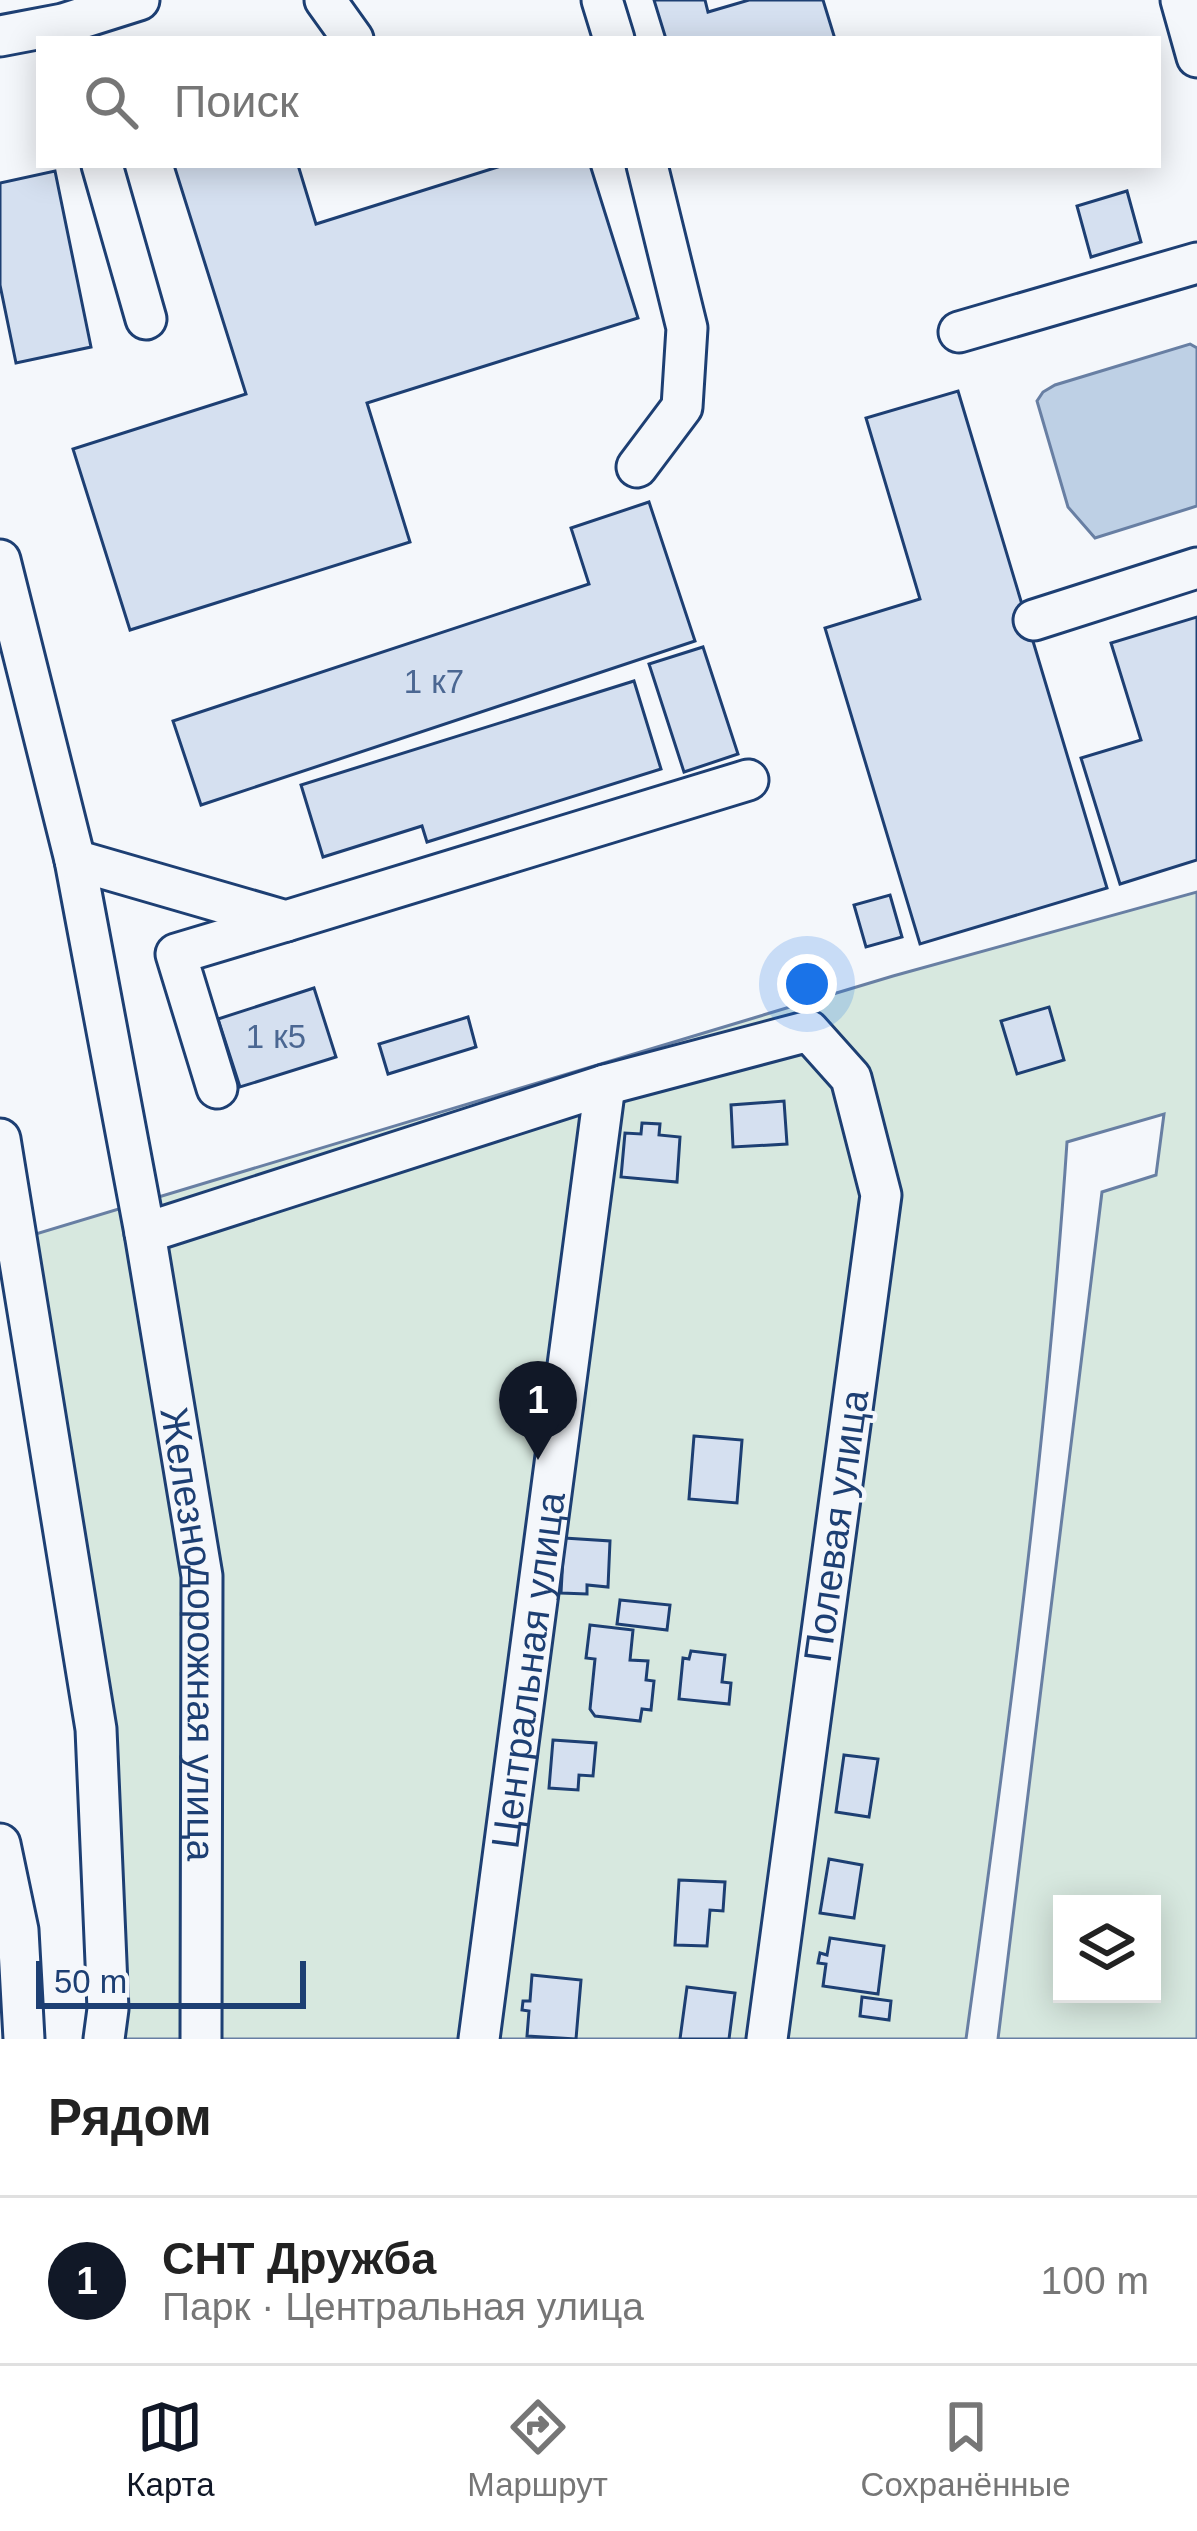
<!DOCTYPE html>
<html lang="ru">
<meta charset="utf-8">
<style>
:root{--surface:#fff;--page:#f2f2f2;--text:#222;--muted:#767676;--line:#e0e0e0;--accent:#111827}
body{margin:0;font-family:Arial,sans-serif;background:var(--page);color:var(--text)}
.controls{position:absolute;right:36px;bottom:36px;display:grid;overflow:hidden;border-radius:0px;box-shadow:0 6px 30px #0003}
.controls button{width:108px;height:108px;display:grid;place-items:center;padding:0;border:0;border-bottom:3px solid var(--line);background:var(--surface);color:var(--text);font:60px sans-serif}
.scale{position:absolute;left:36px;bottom:30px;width:270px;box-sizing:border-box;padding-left:12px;border:6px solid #1d3f73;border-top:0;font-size:33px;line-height:42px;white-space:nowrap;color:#1d3f73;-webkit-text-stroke:9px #f4f7fb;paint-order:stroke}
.you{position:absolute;left:807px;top:984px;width:42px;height:42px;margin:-30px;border:9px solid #fff;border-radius:50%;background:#1a73e8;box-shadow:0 0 0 18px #1a73e833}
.badge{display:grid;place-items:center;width:78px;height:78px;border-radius:50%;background:var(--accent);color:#fff;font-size:39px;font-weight:700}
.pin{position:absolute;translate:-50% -99px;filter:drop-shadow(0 3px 6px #0008)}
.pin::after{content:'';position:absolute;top:63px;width:42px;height:36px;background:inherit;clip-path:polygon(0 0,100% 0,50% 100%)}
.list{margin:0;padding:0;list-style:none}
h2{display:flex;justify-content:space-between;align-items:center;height:156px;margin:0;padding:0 48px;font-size:51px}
h2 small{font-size:39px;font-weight:400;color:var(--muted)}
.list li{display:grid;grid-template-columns:78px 1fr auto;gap:36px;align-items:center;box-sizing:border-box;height:168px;padding:0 48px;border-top:3px solid var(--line)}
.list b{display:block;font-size:45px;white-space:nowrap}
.list p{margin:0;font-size:39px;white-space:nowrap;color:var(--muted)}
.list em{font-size:39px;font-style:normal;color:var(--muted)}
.icon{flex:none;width:66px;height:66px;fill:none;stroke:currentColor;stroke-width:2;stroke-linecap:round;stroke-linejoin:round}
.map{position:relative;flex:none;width:1197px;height:2039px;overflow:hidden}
.search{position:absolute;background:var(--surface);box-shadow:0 6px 30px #0003;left:36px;right:36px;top:36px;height:132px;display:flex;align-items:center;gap:30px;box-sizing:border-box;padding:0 42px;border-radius:0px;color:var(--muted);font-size:45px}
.sheet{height:324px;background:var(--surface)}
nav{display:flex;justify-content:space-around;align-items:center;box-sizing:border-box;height:168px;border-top:3px solid var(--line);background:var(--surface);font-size:33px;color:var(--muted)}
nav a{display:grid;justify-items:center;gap:6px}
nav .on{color:var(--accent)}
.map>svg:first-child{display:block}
</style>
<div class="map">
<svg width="1197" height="2039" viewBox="0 0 1197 2039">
<rect width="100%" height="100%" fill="#f4f7fb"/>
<path fill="#d7e8df" stroke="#687fa3" stroke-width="3" fill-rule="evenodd" d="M1197 892V2039H998L1102 1192 1156 1175 1164 1114 1067 1142C1047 1442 1007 1741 966 2039H86L91 1920 80 1682 19 1239 893 976ZM1062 1904H1152V1994H1062Z"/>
<polygon fill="#bed0e5" stroke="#687fa3" stroke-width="3" points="1190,344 1197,348 1197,506 1095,538 1068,507 1037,401 1043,392 1055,385"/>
<g fill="#d5e0f0" stroke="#1d3f73" stroke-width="3">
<polygon points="654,0 705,0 708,12 749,0 823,0 835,39 666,39"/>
<polygon points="174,165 298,165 316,224 504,165 590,165 638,318 367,403 410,542 130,630 73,449 246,394"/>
<polygon points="55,171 91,347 16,363 0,285 0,183"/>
<polygon points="1127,191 1141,242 1091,257 1077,206"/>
<polygon points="958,391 1107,888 920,944 825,628 920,599 866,418"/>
<polygon points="649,502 695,641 201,805 173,721 589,584 571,528"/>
<polygon points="1197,617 1197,860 1120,884 1081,758 1141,740 1111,643"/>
<polygon points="703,647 738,754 684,772 649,664"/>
<polygon points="634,681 661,769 427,842 422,826 323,857 301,785"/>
<polygon points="890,895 902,937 866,947 854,905"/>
<polygon points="314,988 336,1057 240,1087 218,1019"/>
<polygon points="1049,1007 1064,1060 1017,1074 1001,1021"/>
<polygon points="468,1017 476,1047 388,1074 379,1044"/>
<polygon points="784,1101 787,1144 733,1147 731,1105"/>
<polygon points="642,1123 660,1124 659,1135 680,1137 677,1182 621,1177 625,1133 641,1134"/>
<polygon points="694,1436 742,1440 737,1503 689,1499"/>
<polygon points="564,1538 610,1541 608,1587 587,1585 587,1594 561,1593"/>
<polygon points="620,1600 670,1605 667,1630 617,1624"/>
<polygon points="590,1625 633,1630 630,1660 648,1661 646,1680 654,1681 651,1710 642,1709 640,1721 595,1716 590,1709 595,1659 586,1658"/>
<polygon points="691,1651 725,1655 722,1682 731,1683 729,1704 679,1699 683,1658 689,1659"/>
<polygon points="553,1740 596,1743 593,1776 579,1775 578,1790 549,1788"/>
<polygon points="844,1755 878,1759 869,1817 836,1812"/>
<polygon points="829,1859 862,1865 854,1918 820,1913"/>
<polygon points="679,1880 725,1882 723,1911 710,1910 707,1946 675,1945"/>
<polygon points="830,1938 884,1946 878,1994 823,1986 826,1964 818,1963 820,1953 827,1955"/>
<polygon points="532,1975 581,1980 576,2039 527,2036 529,2011 522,2010 523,2001 530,2001"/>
<polygon points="687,1987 735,1993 729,2039 680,2039"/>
<polygon points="862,1997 891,2001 889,2020 860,2016"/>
</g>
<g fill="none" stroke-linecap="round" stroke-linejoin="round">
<defs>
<g id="minor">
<polyline points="325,0 353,39"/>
<polyline points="602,0 614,39"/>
<polyline points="1181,0 1197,57"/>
<polyline points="0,36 63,24 139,0"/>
<polyline points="102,165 146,319"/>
<polyline points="959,332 1197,263"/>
<polyline points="637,467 682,407 687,328 647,165"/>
<polyline points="0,560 75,860 145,1233 605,1085 809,1031 851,1078 881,1195 767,2039"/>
<polyline points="1034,620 1197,568"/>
<polyline points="75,860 286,921 748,780"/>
<polyline points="217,1088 176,954 286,921"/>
<polyline points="0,1139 96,1729 108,2009 104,2039"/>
<path id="s1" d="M145 1233 202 1576 201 2039"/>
<polyline points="0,1844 18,1930 24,2039"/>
<path id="s2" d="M479 2039 605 1085"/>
</g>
</defs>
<use href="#minor" stroke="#1d3f73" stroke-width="45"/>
<use href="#minor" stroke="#f4f7fb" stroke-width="39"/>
</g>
<g text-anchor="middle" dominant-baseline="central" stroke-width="9" stroke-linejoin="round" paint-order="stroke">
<g font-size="33" fill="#4b6792">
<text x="434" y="681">1 к7</text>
<text x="276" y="1036">1 к5</text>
</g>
<g font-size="39" fill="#1d3f73" stroke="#f4f7fb">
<text transform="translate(836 1526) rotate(-82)">Полевая улица</text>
<text stroke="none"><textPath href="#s1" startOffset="405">Железнодорожная улица</textPath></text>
<text stroke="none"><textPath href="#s2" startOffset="372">Центральная улица</textPath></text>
</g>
</g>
</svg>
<div class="controls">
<button><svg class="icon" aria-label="layers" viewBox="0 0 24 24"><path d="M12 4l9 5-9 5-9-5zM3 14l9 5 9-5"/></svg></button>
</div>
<div class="scale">50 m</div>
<div class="you"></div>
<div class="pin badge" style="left:538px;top:1460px">1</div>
<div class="search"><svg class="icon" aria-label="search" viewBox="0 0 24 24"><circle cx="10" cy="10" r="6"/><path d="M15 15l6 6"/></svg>Поиск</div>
</div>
<section class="sheet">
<h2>Рядом<small></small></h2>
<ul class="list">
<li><span class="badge">1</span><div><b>СНТ Дружба</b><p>Парк · Центральная улица</p></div><em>100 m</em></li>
</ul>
</section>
<nav>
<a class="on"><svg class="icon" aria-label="map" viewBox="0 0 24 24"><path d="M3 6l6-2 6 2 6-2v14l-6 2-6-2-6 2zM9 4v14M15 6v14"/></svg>Карта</a>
<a><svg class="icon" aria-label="directions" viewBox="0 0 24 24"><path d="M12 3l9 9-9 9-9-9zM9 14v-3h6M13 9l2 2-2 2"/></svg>Маршрут</a>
<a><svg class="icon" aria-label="saved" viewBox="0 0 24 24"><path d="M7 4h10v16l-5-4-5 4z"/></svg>Сохранённые</a>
</nav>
